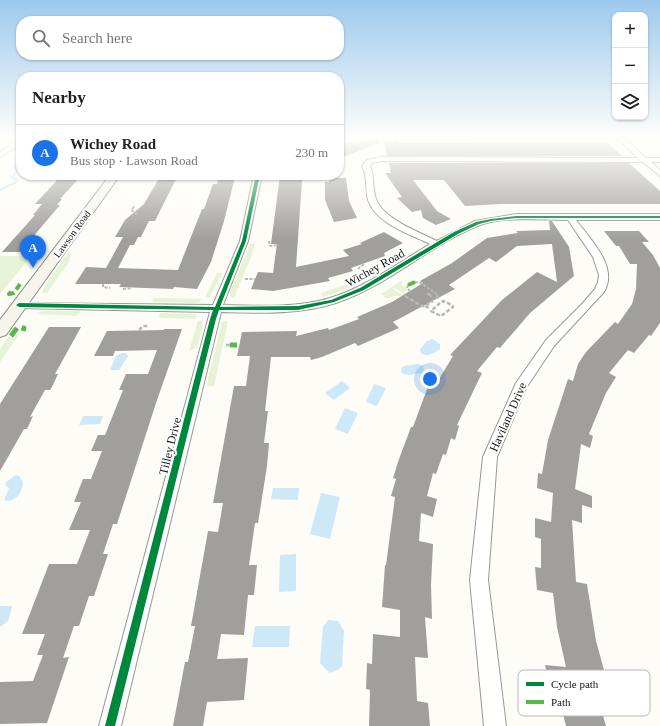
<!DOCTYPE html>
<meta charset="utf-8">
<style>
:root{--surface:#fff;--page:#f2f2f2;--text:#222;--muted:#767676;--line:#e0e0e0;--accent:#1a73e8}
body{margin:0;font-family:"Times New Roman",serif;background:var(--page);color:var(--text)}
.controls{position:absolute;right:12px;top:12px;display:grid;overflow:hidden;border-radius:8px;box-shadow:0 1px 3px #0004}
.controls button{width:36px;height:36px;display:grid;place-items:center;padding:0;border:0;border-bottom:1px solid var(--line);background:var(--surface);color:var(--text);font:20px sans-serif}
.you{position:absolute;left:430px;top:379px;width:14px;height:14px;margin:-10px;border:3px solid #fff;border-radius:50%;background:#1a73e8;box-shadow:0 0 0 6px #1a73e833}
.badge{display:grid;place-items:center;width:26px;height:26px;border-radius:50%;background:var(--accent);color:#fff;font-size:13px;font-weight:700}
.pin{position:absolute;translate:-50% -33px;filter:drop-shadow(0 1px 2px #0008)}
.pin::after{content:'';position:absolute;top:21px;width:14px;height:12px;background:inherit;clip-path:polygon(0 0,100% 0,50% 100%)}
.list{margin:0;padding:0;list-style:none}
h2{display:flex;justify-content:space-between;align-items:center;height:52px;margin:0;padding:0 16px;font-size:17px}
h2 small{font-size:13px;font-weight:400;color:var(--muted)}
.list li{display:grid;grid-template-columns:26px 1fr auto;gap:12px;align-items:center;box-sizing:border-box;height:56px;padding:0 16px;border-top:1px solid var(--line)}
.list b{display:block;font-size:15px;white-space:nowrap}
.list p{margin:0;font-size:13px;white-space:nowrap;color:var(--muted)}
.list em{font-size:13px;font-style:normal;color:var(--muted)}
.icon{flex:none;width:22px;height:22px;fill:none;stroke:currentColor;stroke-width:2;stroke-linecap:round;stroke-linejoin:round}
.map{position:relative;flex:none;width:660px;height:726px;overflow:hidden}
.search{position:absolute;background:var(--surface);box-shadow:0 1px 3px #0004;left:16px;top:16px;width:328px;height:44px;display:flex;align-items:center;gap:10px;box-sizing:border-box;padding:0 14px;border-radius:16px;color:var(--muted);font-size:15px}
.panel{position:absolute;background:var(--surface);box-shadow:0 1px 3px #0004;left:16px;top:72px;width:328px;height:108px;border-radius:16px}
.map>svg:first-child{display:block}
</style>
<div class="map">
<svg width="660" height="726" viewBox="0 0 660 726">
<rect width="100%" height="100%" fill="#fdfcf7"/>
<g fill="#e7f3d7">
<polygon points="250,244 255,244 251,257 234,298 231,298 230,292"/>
<polygon points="68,253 71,253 69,262 47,293 42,293 45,285"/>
<polygon points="0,256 31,256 0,294"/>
<polygon points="217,273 223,273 209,298 205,297"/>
<polygon points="401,281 403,282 401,286 405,286 407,290 403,293 395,288 393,289 403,296 392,296 388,299 381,294"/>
<polygon points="353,282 355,286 323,297 321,293"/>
<polygon points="153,298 202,299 200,302 195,303 152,302"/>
<polygon points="44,311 81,311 76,316 37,314 39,312"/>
<polygon points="160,313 192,314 197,315 195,319 159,318"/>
<polygon points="198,321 202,321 203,326 197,348 189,351"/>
<polygon points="222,321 228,321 214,386 206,387"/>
<polygon points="13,334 19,334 15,341 11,342 14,342 0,362 0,349 8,337 11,337"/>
</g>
<g fill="#cde8f7">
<path d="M432 339 440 344V349C434 353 427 358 421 353L420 349 427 341Z"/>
<polygon points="122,353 126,353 128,356 119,370 110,370 116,356"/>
<polygon points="418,364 423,366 424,368 423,373 408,375 402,373 401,369 404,366"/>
<polygon points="342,381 350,388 334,400 325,393"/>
<polygon points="374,384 386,388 377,406 366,402"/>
<polygon points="345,408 358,413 348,434 335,429"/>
<polygon points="83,416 103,416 100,424 79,425"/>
<path d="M16 475 19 476 23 482C23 491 15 504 4 500L9 488 5 485 6 482Z"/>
<polygon points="273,488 299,488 298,500 271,499"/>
<polygon points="321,493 340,497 330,539 310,534"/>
<polygon points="296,554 296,591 279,592 280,555"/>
<polygon points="0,606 11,606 12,607 8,621 0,627"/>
<polygon points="328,620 338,621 344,631 342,666 339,669 330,673 320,663 323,627"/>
<polygon points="255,626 290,626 289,647 252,647"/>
</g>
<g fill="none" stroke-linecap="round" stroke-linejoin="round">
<polyline stroke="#cde8f7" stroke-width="2.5" points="0,190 18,181 12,177 17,171 15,168 16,164 21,161"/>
</g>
<g fill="#a19f9c">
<polygon points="378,139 378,143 339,159 339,146 347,143"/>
<polygon points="398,140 399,143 607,142 622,156 387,156 384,141"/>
<polygon points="389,163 629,163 660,191 660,204 500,204 465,206 444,180 413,180 437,211 451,219 436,225 423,218 421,210 412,212 397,198 402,197 385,173 391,173"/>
<polygon points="62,175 82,175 60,199 62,199 57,205 60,205 20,252 2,252 35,215 33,215 42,204 35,204"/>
<polygon points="161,175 178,175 155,221 149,221 141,237 138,237 134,245 130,245 118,268 178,270 202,209 204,209 213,184 217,184 219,177 235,177 224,221 211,262 197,289 174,287 173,289 119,287 121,284 75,284 86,267 106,268 123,237 115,237 125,220 144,204"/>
<polygon points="280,175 300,175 299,180 302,180 296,267 349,256 343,250 362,244 360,243 384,232 403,243 384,253 385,256 351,268 353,271 328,278 330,281 273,291 251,289 258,272 273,273 277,244 271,244"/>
<polygon points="329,178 346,178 349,201 357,218 334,222 325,200 325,182 329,182"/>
<polygon points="549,221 552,221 569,247 574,276 530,313 500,348 497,347 477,371 482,373 457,425 459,426 455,440 451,438 446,455 443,454 436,474 433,473 427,496 437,499 433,517 421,513 419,541 433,544 431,585 432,619 425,617 428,658 415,657 417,701 428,703 430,726 369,726 370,690 366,689 367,663 372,664 373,634 400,637 400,610 382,607 385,565 386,565 395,497 391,496 396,479 393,478 399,459 411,427 413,427 430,381 436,384 453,356 450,355 502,300 537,272 557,282 552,244 517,246 496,262 489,258 449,285 455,289 393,322 399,328 358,346 355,343 322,357 311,360 310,357 271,357 265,411 268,411 264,443 269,443 267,466 258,523 255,523 249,565 257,565 254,595 248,595 244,635 221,634 217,659 248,658 244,700 207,702 203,726 173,726 185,662 188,662 195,626 191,626 208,531 218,532 223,503 213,503 234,386 246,386 250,356 237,356 242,332 297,331 296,336 328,328 329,330 359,319 357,317 392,302 423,283 420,281 452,263 487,238 518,233 516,231 550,230"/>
<polygon points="604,231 639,231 649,242 642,242 653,255 660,268 660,323 651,336 649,335 634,353 628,350 609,373 616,377 606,393 589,434 593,436 590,448 581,444 575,489 592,496 592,508 582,505 582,523 572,520 576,582 587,584 596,641 604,670 614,671 621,695 596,692 606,726 566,726 558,694 551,693 545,665 566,667 557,627 553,593 537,590 535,567 541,568 541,539 535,537 535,518 551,522 553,493 537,488 538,473 542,474 548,440 568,379 573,381 578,364 586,352 615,322 618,324 632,304 636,289 637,264 630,264 619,246 616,246"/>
<polygon points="49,327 81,327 55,374 58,374 52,387 50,390 45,390 30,417 33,416 27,429 24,429 0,471 0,404"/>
<polygon points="164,329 182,329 157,400 117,524 113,524 103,554 108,554 94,596 89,596 79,626 74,626 63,658 69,657 47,723 0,724 0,682 33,681 43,655 37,655 45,634 22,634 49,564 77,564 90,530 69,530 81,502 74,502 83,479 91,479 102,451 91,451 98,435 105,435 123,390 119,390 126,374 148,374 157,350 115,351 113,356 94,356 107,331 164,330"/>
</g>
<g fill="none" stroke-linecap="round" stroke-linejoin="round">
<defs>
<g id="street">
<path d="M617 138H624L646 158H660V162H651L660 170V176L643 162 381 161 372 163 370 166C375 177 372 188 376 199 383 219 419 232 437 241L475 221 516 214H660V220H576C590 239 619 267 604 292L554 346 526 388 497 457 488 580 506 726H484L470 580 483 457 516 383 546 340 583 303 595 289 598 282 599 275 593 257 568 220C541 220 505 216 480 225 429 245 388 286 336 303 299 315 258 313 221 312L121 726H99L210 312 19 308 15 307 14 305 15 303 213 305 240 241 254 175H262L248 241 223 305C258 306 297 308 330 298 366 287 398 263 430 244 410 234 376 224 368 200 365 189 368 177 362 166L367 160 381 157 638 158Z"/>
<polygon points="21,139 21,144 0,157 0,152 11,144"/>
</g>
<polygon id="secondary" points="110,175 120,175 6,335 0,337 0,320"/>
</defs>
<use href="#street" stroke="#979795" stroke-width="2"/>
<use href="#secondary" stroke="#8e8d8b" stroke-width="2"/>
<polyline stroke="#b9b9b8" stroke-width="1.5" stroke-dasharray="2.5 1" stroke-linecap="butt" points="133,208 134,206"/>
<g stroke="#b9b9b8" stroke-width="2" stroke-dasharray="3 1.5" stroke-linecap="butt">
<polyline points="134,207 131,210 137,214"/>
<polyline points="269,241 270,246 279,245"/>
<polyline points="358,269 364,264"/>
<polyline points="245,279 255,279"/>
<polyline points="415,282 421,283 438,295"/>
<polyline points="103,284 103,287 110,288"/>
<polyline points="408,285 407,288 410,291"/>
<polyline points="123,289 132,288"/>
<polyline points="427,293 430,295"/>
</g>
<g stroke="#b9b9b8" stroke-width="2.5" stroke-dasharray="4 2" stroke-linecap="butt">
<polyline points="429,294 434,299"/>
<polyline points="405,296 422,306 425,306 433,301"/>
<polyline points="437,299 438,294"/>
<polyline points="440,303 431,311 441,316 453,307 452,305 443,301 441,303"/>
<polyline points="425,306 429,308"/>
<polyline points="139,330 143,326 149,326"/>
<polyline points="226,345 230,345"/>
</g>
<use href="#street" fill="#fffffe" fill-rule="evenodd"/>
<use href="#secondary" fill="#f6f4eb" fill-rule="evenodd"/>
<g stroke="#58b947" stroke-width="4" stroke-dasharray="8 4" stroke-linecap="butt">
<polyline points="408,285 415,282"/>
<polyline points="11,292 9,294 14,293 20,284"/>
</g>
<g stroke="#58b947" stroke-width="5" stroke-dasharray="10 5" stroke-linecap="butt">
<polyline points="11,336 17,328 24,328 23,331"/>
<polyline points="230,345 237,345"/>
</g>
<defs>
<polygon id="cycleway" points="256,175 260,175 246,241 220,307 298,306 331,300 360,288 454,232 476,222 491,219 516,216 660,216 660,218 516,218 491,221 479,224 458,234 364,290 334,302 298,310 219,310 216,319 115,726 105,726 210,319 213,310 19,307 16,305 19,303 215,307 242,241"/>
</defs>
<use href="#cycleway" stroke="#fff" stroke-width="2"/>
<use href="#cycleway" fill="#00873e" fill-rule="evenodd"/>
</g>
<linearGradient id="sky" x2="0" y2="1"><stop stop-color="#9dc9ee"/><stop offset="0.57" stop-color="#fefefb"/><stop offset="1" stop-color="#fefefb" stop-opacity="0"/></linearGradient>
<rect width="660" height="240" fill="url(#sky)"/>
<g text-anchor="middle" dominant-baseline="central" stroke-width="4" stroke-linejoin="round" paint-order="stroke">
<g font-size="10" fill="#111" stroke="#fff">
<text transform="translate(72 234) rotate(-54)">Lawson Road</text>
</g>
<g font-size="12" fill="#111" stroke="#fff">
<text transform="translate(375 268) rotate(-29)">Wichey Road</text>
<text transform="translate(508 417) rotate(-66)">Haviland Drive</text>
<text transform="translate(170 446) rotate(-76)">Tilley Drive</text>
</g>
</g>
<rect x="518" y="670" width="132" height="46" rx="6" fill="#fff" stroke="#b8b8b8" stroke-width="1"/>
<rect x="526" y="682" width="18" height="4" fill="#00873e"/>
<rect x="526" y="700" width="18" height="4" fill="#58b947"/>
<g font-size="11" fill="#111">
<text x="551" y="688">Cycle path</text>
<text x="551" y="706">Path</text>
</g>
</svg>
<div class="controls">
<button>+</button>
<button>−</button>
<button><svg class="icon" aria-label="layers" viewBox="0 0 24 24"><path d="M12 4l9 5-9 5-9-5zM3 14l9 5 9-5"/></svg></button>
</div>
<div class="you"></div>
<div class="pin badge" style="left:33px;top:268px">A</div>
<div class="search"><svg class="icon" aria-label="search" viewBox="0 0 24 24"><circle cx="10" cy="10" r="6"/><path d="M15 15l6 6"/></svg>Search here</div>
<section class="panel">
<h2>Nearby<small></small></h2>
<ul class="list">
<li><span class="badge">A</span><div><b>Wichey Road</b><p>Bus stop · Lawson Road</p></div><em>230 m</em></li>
</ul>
</section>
</div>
